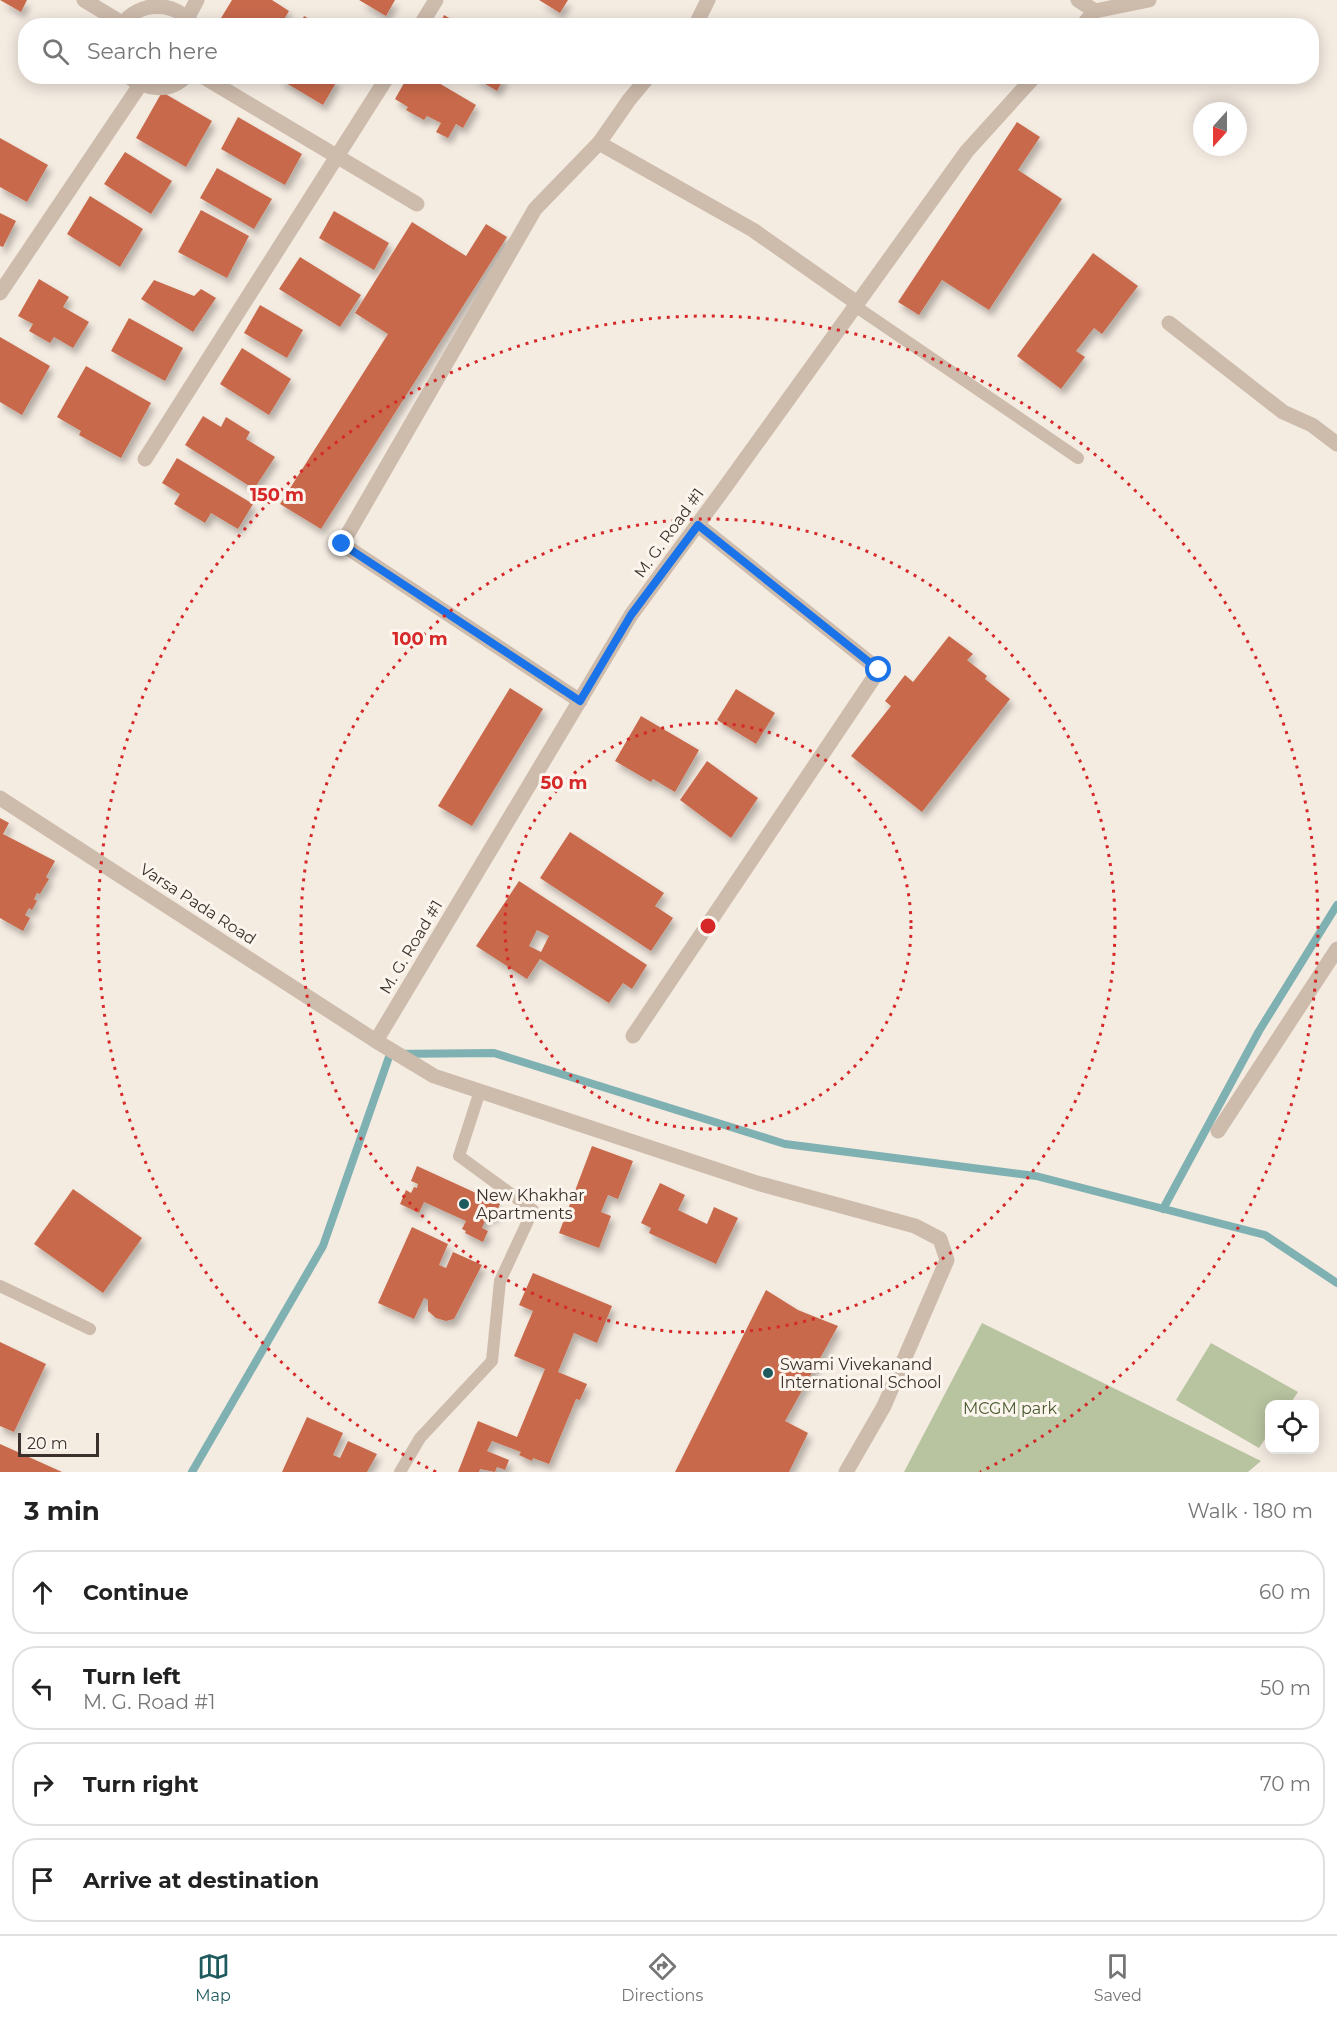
<!DOCTYPE html>
<meta charset="utf-8">
<style>
:root{--surface:#fff;--page:#f6f6f6;--text:#222;--muted:#767676;--line:#e0e0e0;--accent:#1f5a5e}
body{margin:0;font-family:Montserrat,sans-serif;background:var(--page);color:var(--text)}
.controls{position:absolute;right:18px;bottom:18px;display:grid;overflow:hidden;border-radius:12px;box-shadow:0 3px 15px #0003}
.controls button{width:54px;height:54px;display:grid;place-items:center;padding:0;border:0;border-bottom:2px solid var(--line);background:var(--surface);color:var(--text);font:30px sans-serif}
.compass{position:absolute;left:1193px;top:102px;width:54px;height:54px;border-radius:50%;background:var(--surface);box-shadow:0 3px 15px #0003;rotate:201deg}
.scale{position:absolute;left:18px;bottom:15px;width:81px;box-sizing:border-box;padding-left:6px;border:3px solid #3b302b;border-top:0;font-size:16px;line-height:21px;white-space:nowrap;color:#3b302b;-webkit-text-stroke:4px #fbf5ee;paint-order:stroke}
.stop{position:absolute;width:18px;height:18px;margin:-14px;border:4px solid #1a73e8;border-radius:50%;background:#fff}
.stop.end{background:#1a73e8;border-color:#fff;box-shadow:0 2px 6px #0008}
.list{margin:0;padding:0;list-style:none}
h2{display:flex;justify-content:space-between;align-items:center;height:78px;margin:0;padding:0 24px;font-size:26px}
h2 small{font-size:20px;font-weight:400;color:var(--muted)}
.list li{display:grid;grid-template-columns:39px 1fr auto;gap:18px;align-items:center;box-sizing:border-box;height:84px;margin:0 12px 12px;padding:0 12px;border:2px solid var(--line);border-radius:24px}
.list b{display:block;font-size:22px;white-space:nowrap}
.list p{margin:0;font-size:20px;white-space:nowrap;color:var(--muted)}
.list em{font-size:20px;font-style:normal;color:var(--muted)}
.icon{flex:none;width:33px;height:33px;fill:none;stroke:currentColor;stroke-width:2;stroke-linecap:round;stroke-linejoin:round}
.map{position:relative;flex:none;width:1337px;height:1472px;overflow:hidden}
.search{position:absolute;background:var(--surface);box-shadow:0 3px 15px #0003;left:18px;right:18px;top:18px;height:66px;display:flex;align-items:center;gap:15px;box-sizing:border-box;padding:0 21px;border-radius:24px;color:var(--muted);font-size:22px}
.sheet{height:462px;background:var(--surface)}
nav{display:flex;justify-content:space-around;align-items:center;box-sizing:border-box;height:84px;border-top:2px solid var(--line);background:var(--surface);font-size:16px;color:var(--muted)}
nav a{display:grid;justify-items:center;gap:3px}
nav .on{color:var(--accent)}
.map>svg:first-child{display:block}
</style>
<div class="map">
<svg width="1337" height="1472" viewBox="0 0 1337 1472">
<defs>
<filter id="shadow"><feDropShadow dx="3.5" dy="6" stdDeviation="3" flood-color="#0004"/></filter>
</defs>
<rect width="100%" height="100%" fill="#f4ebe1"/>
<g fill="#b8c4a0">
<polygon points="982,1323 1261,1461 1248,1472 904,1472"/>
<polygon points="1211,1343 1298,1392 1290,1404 1270,1404 1269,1433 1259,1448 1176,1400"/>
</g>
<g fill="none" stroke-linecap="round" stroke-linejoin="round">
<g stroke="#7fb0b2" stroke-width="8">
<polyline points="1163,1209 1259,1031 1337,905"/>
<polyline points="192,1472 323,1246 390,1054 494,1053 785,1144 1036,1176 1265,1235 1337,1283"/>
</g>
</g>
<g fill="#c8694b" fill-rule="evenodd" filter="url(#shadow)">
<polygon points="0,0 27,0 21,12"/>
<polygon points="232,0 272,0 289,11 280,26 222,26 218,23"/>
<polygon points="359,0 395,0 386,16"/>
<polygon points="539,0 568,0 560,13"/>
<polygon points="444,15 463,26 439,26"/>
<polygon points="304,16 322,26 299,26"/>
<polygon points="283,76 330,76 337,81 323,105 281,80"/>
<polygon points="408,76 427,76 476,105 463,128 456,124 448,138 436,132 441,123 427,116 424,120 406,110 408,107 395,99"/>
<polygon points="472,76 505,76 497,91"/>
<polygon points="162,92 212,121 186,167 136,138"/>
<polygon points="238,117 302,154 285,185 221,149"/>
<polygon points="1017,122 1040,137 1018,170 1062,199 989,310 942,280 919,315 898,302"/>
<polygon points="0,138 48,165 27,202 0,187"/>
<polygon points="125,152 172,181 151,214 104,184"/>
<polygon points="217,168 272,199 254,229 200,198"/>
<polygon points="90,196 143,229 120,267 67,234"/>
<polygon points="201,210 249,236 227,278 178,252"/>
<polygon points="334,211 389,243 374,270 319,238"/>
<polygon points="0,213 16,221 3,247 0,246"/>
<polygon points="412,222 466,256 486,224 507,237 321,529 280,504 388,334 355,313"/>
<polygon points="1093,253 1138,286 1102,334 1094,328 1076,351 1085,357 1061,389 1017,356"/>
<polygon points="300,257 361,295 340,327 279,289"/>
<polygon points="39,279 69,297 63,307 89,322 73,348 54,337 50,343 29,331 33,324 18,316"/>
<polygon points="154,280 194,296 201,289 216,298 193,332 141,299"/>
<polygon points="260,305 303,330 287,358 244,333"/>
<polygon points="129,318 183,348 165,381 111,351"/>
<polygon points="0,337 50,366 22,415 0,402"/>
<polygon points="242,348 291,379 269,415 220,384"/>
<polygon points="86,366 151,403 121,458 79,435 81,431 57,417"/>
<polygon points="203,416 221,427 226,417 250,432 246,439 275,457 254,489 185,445"/>
<polygon points="177,458 253,504 238,529 211,513 205,523 174,504 180,494 162,483"/>
<polygon points="949,636 973,654 967,660 987,676 985,679 1010,699 922,812 851,756 891,706 885,701 905,675 913,682"/>
<polygon points="510,688 543,709 472,826 438,806"/>
<polygon points="736,689 775,713 756,744 717,720"/>
<polygon points="641,716 699,750 675,792 653,779 651,782 615,761"/>
<polygon points="707,761 758,798 731,838 680,800"/>
<polygon points="0,818 9,823 3,834 55,861 46,877 49,879 40,894 37,893 34,899 37,901 32,910 29,908 25,915 30,918 23,931 0,918"/>
<polygon points="570,832 664,893 655,906 673,918 651,951 540,878"/>
<path d="M519 881 647 965 632 989 623 983 609 1003 540 959 527 979 476 946ZM537 930 549 936 541 952 529 946Z"/>
<polygon points="592,1146 633,1161 618,1199 608,1195 601,1212 611,1216 599,1248 559,1233"/>
<polygon points="417,1166 500,1204 494,1218 488,1215 482,1228 488,1231 483,1242 465,1233 466,1231 462,1229 466,1221 424,1202 419,1213 400,1204 406,1190 411,1193 414,1187 417,1188 418,1184 411,1181"/>
<polygon points="660,1183 685,1195 678,1210 707,1224 714,1207 738,1218 716,1264 649,1233 651,1228 641,1223"/>
<polygon points="73,1189 142,1238 103,1293 34,1244"/>
<polygon points="412,1227 448,1244 439,1265 446,1268 453,1252 482,1265 454,1319 446,1321 436,1318 428,1311 428,1300 424,1298 414,1319 378,1303"/>
<polygon points="533,1273 612,1306 597,1343 574,1333 558,1372 587,1384 580,1400 576,1399 549,1464 533,1458 532,1461 519,1455 521,1452 492,1441 487,1451 509,1460 505,1470 497,1467 495,1472 480,1469 479,1472 458,1472 478,1421 517,1437 545,1369 514,1356 533,1311 519,1305"/>
<polygon points="766,1290 798,1310 838,1326 785,1421 808,1433 789,1472 675,1472"/>
<polygon points="0,1342 46,1364 14,1432 0,1426"/>
<polygon points="307,1417 343,1433 333,1455 340,1458 348,1441 377,1454 367,1472 282,1472"/>
<polygon points="0,1444 62,1472 0,1472"/>
</g>
<g fill="none" stroke-linecap="round" stroke-linejoin="round">
<g stroke="#cdbbac" stroke-width="12">
<polyline points="855,306 1078,458"/>
<polyline points="0,1286 90,1329"/>
<polyline points="400,1472 420,1438 492,1361 500,1281 533,1210 459,1156 480,1091"/>
</g>
<g stroke="#cdbbac" stroke-width="15">
<polyline points="84,0 122,23"/>
<polyline points="1078,0 1095,11"/>
<polyline points="188,17 197,0"/>
<path d="M121 26C139 0 175 0 194 26"/>
<polyline points="420,26 436,0"/>
<polyline points="695,26 708,0"/>
<polyline points="1082,26 1095,11 1149,0"/>
<path d="M127 76C146 89 169 94 186 76"/>
<polyline points="202,76 417,204"/>
<polyline points="599,143 753,230 857,303"/>
<polyline points="0,293 140,85"/>
<polyline points="1169,323 1283,412 1312,425 1337,444"/>
<polyline points="145,459 388,76"/>
<polyline points="580,701 342,544 535,209 599,143 629,100 649,76"/>
<polyline points="0,798 376,1041 434,1076 757,1183 915,1226 940,1239 947,1260 884,1406 846,1472"/>
<polyline points="633,1036 879,670 698,525"/>
<polyline points="376,1041 631,615 723,490 967,151 1035,76"/>
<polyline points="1218,1131 1337,949"/>
</g>
</g>
<g fill="none" stroke-linecap="round" stroke-linejoin="round">
<polyline stroke="#1a73e8" stroke-width="8" points="342,544 580,701 631,615 698,525 879,670"/>
</g>
<g fill="none" stroke="#d62828" stroke-width="3" stroke-dasharray="3 6">
<circle cx="708" cy="926" r="203"/>
<circle cx="708" cy="926" r="407"/>
<path d="M436 1472A610 610 0 1 1 980 1472"/>
</g>
<g fill="#1f5a5e" stroke="#fbf5ee" stroke-width="2">
<circle cx="464" cy="1204" r="6"/>
<circle cx="768" cy="1373" r="6"/>
</g>
<g text-anchor="middle" dominant-baseline="central" stroke-width="6" stroke-linejoin="round" paint-order="stroke">
<g font-size="16" fill="#3b302b" stroke="#fbf5ee">
<text transform="translate(669 533) rotate(-54)">M. G. Road #1</text>
<text transform="translate(198 904) rotate(33)">Varsa Pada Road</text>
<text transform="translate(411 947) rotate(-59)">M. G. Road #1</text>
</g>
<g font-size="16" fill="#3b302b" stroke="#fbf5ee" text-anchor="start">
<text x="476" y="1195">New Khakhar<tspan x="476" dy="18">Apartments</tspan></text>
<text x="780" y="1364">Swami Vivekanand<tspan x="780" dy="18">International School</tspan></text>
</g>
<g font-size="16" fill="#4a5a2e" stroke="#fbf5ee">
<text x="1010" y="1408">MCGM park</text>
</g>
</g>
<circle cx="708" cy="926" r="9" fill="#d62828" stroke="#fbf5ee" stroke-width="3"/>
<g font-size="18" text-anchor="middle" font-weight="bold" fill="#d62828" stroke="#fbf5ee" stroke-width="6" stroke-linejoin="round" paint-order="stroke">
<text x="277" y="501">150 m</text>
<text x="420" y="645">100 m</text>
<text x="564" y="789">50 m</text>
</g>
</svg>
<div class="controls">
<button><svg class="icon" aria-label="locate" viewBox="0 0 24 24"><circle cx="12" cy="12" r="6"/><path d="M12 2v4M12 18v4M2 12h4M18 12h4"/></svg></button>
</div>
<svg class="compass" viewBox="-18 -18 36 36"><path d="M0-13l5 13h-10z" fill="#e53935"/><path d="M0 13l5-13h-10z" fill="#767676"/></svg>
<div class="scale">20 m</div>
<div class="stop" style="left:879px;top:670px"></div>
<div class="stop end" style="left:342px;top:544px"></div>
<div class="search"><svg class="icon" aria-label="search" viewBox="0 0 24 24"><circle cx="10" cy="10" r="6"/><path d="M15 15l6 6"/></svg>Search here</div>
</div>
<section class="sheet">
<h2>3 min<small>Walk · 180 m</small></h2>
<ul class="list">
<li><svg class="icon" aria-label="ahead" viewBox="0 0 24 24"><path d="M12 20V5M6 11l6-6 6 6"/></svg><div><b>Continue</b></div><em>60 m</em></li>
<li><svg class="icon" aria-label="left" viewBox="0 0 24 24"><path d="M17 20v-9H6M10 6l-5 5 5 5"/></svg><div><b>Turn left</b><p>M. G. Road #1</p></div><em>50 m</em></li>
<li><svg class="icon" aria-label="right" viewBox="0 0 24 24"><path d="M7 20v-9h11M14 6l5 5-5 5"/></svg><div><b>Turn right</b></div><em>70 m</em></li>
<li><svg class="icon" aria-label="arrive" viewBox="0 0 24 24"><path d="M6 21V4h12l-3 4 3 4H6"/></svg><div><b>Arrive at destination</b></div></li>
</ul>
</section>
<nav>
<a class="on"><svg class="icon" aria-label="map" viewBox="0 0 24 24"><path d="M3 6l6-2 6 2 6-2v14l-6 2-6-2-6 2zM9 4v14M15 6v14"/></svg>Map</a>
<a><svg class="icon" aria-label="directions" viewBox="0 0 24 24"><path d="M12 3l9 9-9 9-9-9zM9 14v-3h6M13 9l2 2-2 2"/></svg>Directions</a>
<a><svg class="icon" aria-label="saved" viewBox="0 0 24 24"><path d="M7 4h10v16l-5-4-5 4z"/></svg>Saved</a>
</nav>
